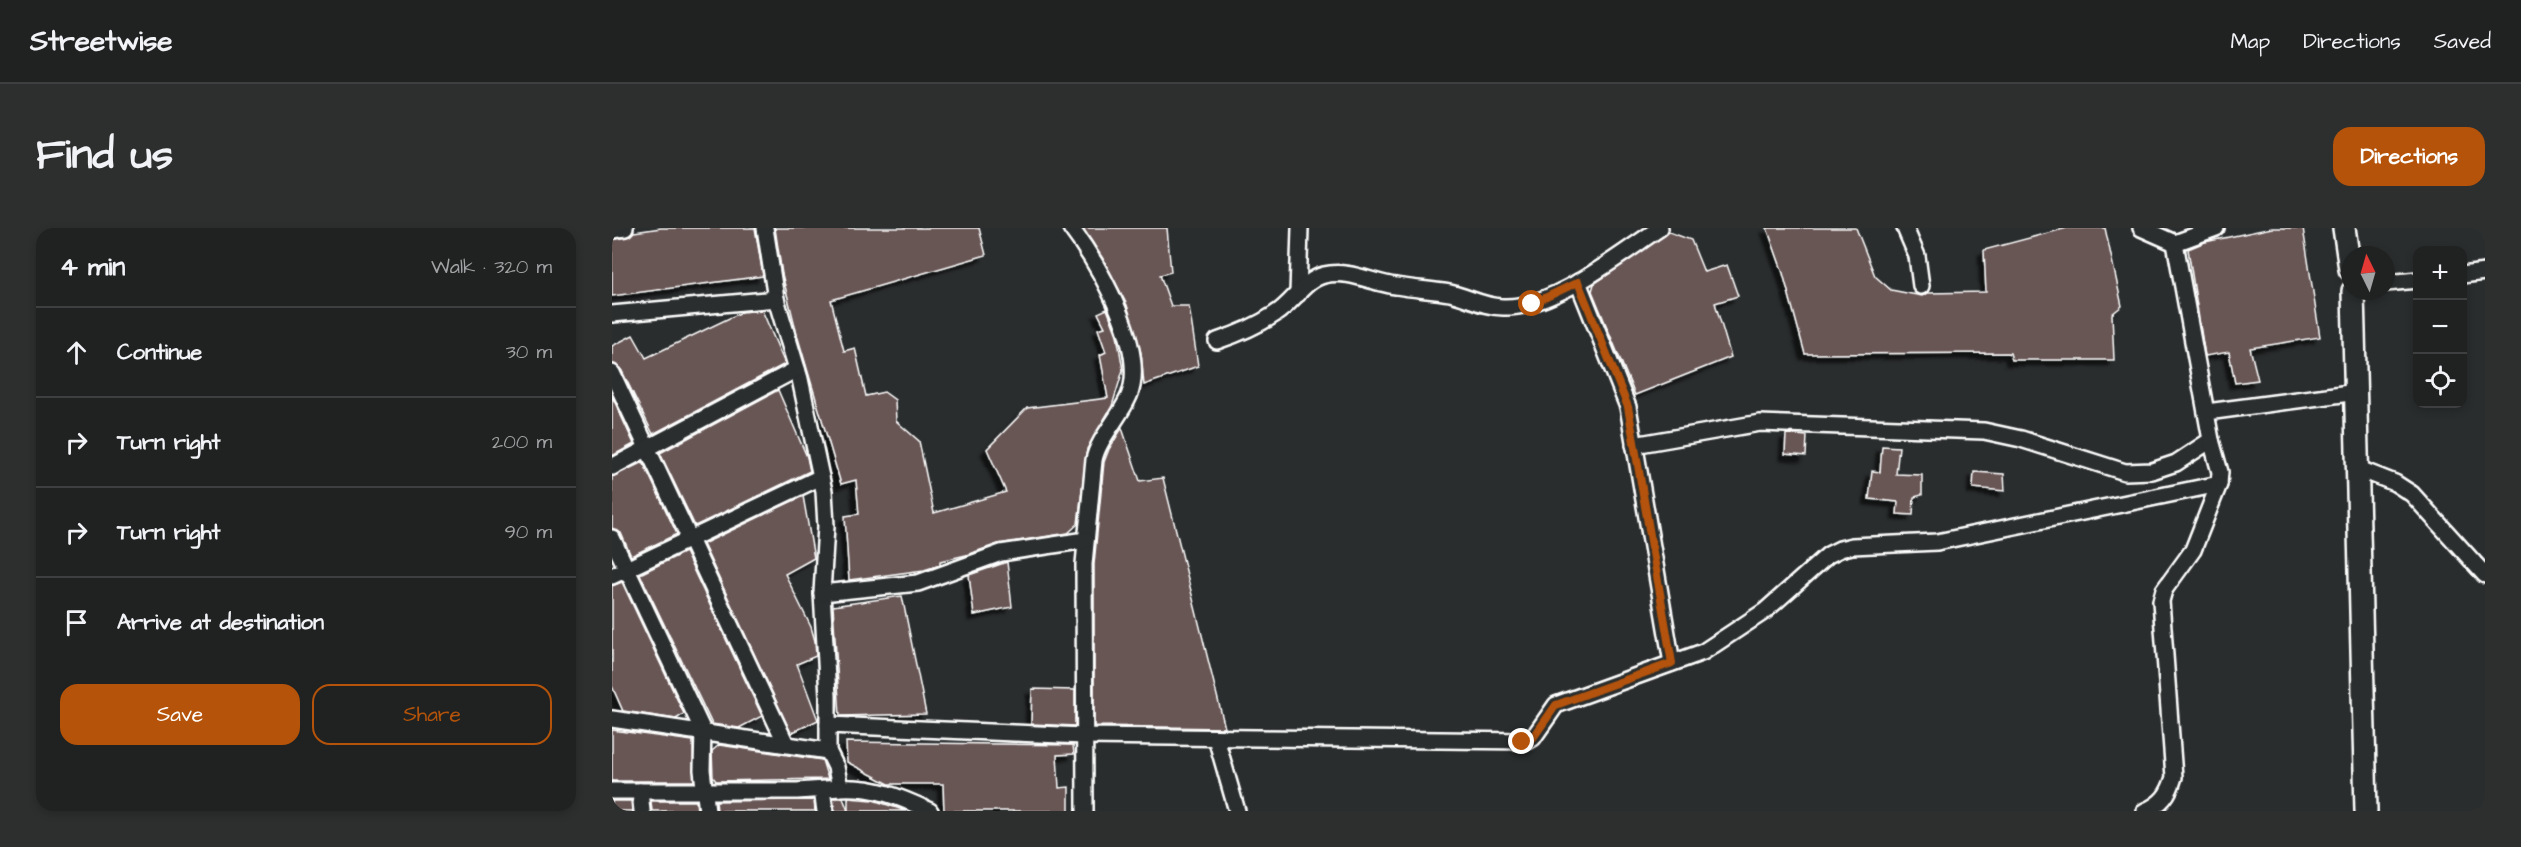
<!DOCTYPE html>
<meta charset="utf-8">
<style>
:root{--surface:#202222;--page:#2d2f2f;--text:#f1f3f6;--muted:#a2a4a5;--line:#3d3f40;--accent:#b45309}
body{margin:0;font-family:"Architects Daughter",sans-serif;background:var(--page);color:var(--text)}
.controls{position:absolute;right:18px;top:18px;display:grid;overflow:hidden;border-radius:12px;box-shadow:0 3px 9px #0003}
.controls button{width:54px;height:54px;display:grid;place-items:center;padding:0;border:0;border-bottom:2px solid var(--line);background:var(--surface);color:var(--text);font:30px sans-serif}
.compass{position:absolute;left:1729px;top:18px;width:54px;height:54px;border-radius:50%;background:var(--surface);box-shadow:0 3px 9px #0003;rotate:355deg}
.stop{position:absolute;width:18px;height:18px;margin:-14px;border:4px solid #b45309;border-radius:50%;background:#fff}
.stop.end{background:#b45309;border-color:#fff;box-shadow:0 2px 6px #0008}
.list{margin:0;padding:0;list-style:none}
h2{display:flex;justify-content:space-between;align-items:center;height:78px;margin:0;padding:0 24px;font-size:26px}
h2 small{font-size:20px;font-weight:400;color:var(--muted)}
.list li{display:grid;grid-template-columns:39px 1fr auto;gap:18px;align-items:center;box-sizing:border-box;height:90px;padding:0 24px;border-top:2px solid var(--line)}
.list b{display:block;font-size:22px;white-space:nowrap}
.list em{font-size:20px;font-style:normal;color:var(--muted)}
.actions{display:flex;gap:12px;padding:18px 24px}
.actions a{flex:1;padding:14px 0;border:2px solid var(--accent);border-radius:18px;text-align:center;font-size:21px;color:var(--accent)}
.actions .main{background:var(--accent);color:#fff}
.icon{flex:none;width:33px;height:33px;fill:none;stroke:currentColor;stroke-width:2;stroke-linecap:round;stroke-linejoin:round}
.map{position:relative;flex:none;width:1873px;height:583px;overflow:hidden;border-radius:18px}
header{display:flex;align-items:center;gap:36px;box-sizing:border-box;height:84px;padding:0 30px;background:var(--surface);border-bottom:2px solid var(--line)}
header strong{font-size:28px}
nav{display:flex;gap:33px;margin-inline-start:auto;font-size:21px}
.intro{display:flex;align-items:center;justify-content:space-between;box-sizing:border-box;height:144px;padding:0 36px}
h1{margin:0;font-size:42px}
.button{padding:15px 27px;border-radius:18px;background:var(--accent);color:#fff;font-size:21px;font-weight:700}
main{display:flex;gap:36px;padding:0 36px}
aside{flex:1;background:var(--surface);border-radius:18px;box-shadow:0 3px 9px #0003}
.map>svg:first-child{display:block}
</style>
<header>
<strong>Streetwise</strong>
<nav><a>Map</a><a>Directions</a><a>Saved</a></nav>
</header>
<div class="intro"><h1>Find us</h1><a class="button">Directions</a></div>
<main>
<aside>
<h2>4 min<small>Walk · 320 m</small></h2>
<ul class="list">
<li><svg class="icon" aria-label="ahead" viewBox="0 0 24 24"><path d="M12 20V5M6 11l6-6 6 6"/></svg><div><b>Continue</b></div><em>30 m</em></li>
<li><svg class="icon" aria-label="right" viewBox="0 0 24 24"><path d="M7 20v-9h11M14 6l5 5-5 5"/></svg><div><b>Turn right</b></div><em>200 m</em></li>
<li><svg class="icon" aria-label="right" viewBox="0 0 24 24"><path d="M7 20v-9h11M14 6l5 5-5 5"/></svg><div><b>Turn right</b></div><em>90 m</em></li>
<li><svg class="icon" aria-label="arrive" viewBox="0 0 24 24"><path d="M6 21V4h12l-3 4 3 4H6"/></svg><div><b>Arrive at destination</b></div></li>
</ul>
<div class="actions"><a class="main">Save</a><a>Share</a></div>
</aside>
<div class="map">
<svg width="1873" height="583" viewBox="0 0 1873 583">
<defs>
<filter id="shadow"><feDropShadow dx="-5.5" dy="5.5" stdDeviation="1.5" flood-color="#0009"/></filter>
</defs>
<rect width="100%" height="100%" fill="#2a2d2e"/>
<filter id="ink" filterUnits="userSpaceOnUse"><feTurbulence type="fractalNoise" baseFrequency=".0167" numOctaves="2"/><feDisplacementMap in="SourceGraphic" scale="12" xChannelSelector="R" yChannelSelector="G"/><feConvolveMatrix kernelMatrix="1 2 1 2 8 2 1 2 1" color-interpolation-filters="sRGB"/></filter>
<g filter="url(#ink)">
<g fill="#685654" stroke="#fff" stroke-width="1.5" filter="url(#shadow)">
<polygon points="49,0 143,0 151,48 0,68 0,12 15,9 22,4"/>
<polygon points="163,0 367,0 374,27 219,72 232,123 243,120 254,168 272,164 283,172 284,193 307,213 322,285 394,264 375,221 415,180 496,170 488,127 494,124 486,101 493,99 486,85 495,81 505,107 511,142 500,178 475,221 466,296 456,305 386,316 354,327 328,333 328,337 312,342 237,352 233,288 247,286 244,252 229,256 186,110 170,46"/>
<polygon points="471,0 555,0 559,44 548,47 559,78 577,78 586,138 532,157 529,125 515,77 491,31"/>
<polygon points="1155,0 1244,0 1263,48 1279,62 1310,68 1316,65 1374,64 1372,22 1455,0 1493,0 1510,78 1500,86 1502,132 1400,132 1398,125 1193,126 1171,45"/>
<polygon points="1660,0 1691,0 1708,109 1638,120 1646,152 1623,155 1617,124 1593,128 1576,21 1593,14"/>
<polygon points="1057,4 1079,12 1092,44 1115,37 1126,68 1103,75 1119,129 1023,167 980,63 982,56"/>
<polygon points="150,82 173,136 41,206 9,141 0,135 0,118 21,107 34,130 130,84"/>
<polygon points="166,162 195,229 198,243 83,298 48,225"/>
<polygon points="0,168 22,216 0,228"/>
<polygon points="510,200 528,253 551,250 613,500 482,498 482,336 492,234 497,221"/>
<polygon points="1174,206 1195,208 1194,228 1173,226"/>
<polygon points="1270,218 1287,219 1284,246 1310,247 1310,267 1302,269 1301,287 1285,286 1286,274 1257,271 1260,243 1268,244"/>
<polygon points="31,234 65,306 19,328 9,305 0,300 0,249"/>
<polygon points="1362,244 1392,246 1393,263 1361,260"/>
<polygon points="191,268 202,330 173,346 199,399 203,413 204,428 185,436 206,492 179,505 91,316"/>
<polygon points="73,324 150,488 127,500 100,496 28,346"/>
<polygon points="395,334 400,379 362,387 357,347"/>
<polygon points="10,354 72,486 64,491 11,483 0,458 0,358"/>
<polygon points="290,368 314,486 228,488 221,378"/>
<polygon points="420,461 463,462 463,498 419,496"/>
<polygon points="0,502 81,513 82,553 0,553"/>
<polygon points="234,514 461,517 462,526 445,527 447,560 457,559 457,583 332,583 331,556 277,556 235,534"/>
<polygon points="107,517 210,532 216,551 104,553 101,549 100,523"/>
<polygon points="221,570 231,570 236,583 223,583"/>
<polygon points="236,570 261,572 294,583 236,583"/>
<polygon points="202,572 203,583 105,583 104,573"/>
<polygon points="0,573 19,573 20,583 0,583"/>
<polygon points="39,573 84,573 85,583 40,583"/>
</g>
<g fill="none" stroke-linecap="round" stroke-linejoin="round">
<defs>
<g id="street">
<path d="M153 0 164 71 188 151 212 263 214 298 210 365 216 468V523L224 539 228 560C262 558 288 569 318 583"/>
<path d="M459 0C487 37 536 122 517 168 508 189 486 211 482 232L472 336 473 583"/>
<polyline points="1293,0 1305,28 1309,58"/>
<polyline points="1529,0 1563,15 1604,0"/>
<polyline points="0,2 13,0"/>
<polyline points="1850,47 1873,44"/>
<polyline points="966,54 1016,179 1060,435"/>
<polyline points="1774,55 1806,52"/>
<polyline points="686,66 688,0"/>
<polyline points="0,86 164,71"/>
<path d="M605 113C626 106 645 98 663 86 681 75 692 52 712 47 737 41 760 55 784 58 802 61 820 62 838 65 856 69 872 79 891 79 941 81 1007 27 1048 0"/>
<polyline points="0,145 174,516"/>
<polyline points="1595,184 1745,164"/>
<polyline points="1022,217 1148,195 1372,203 1409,211 1513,244 1540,243 1564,235 1599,212"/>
<polyline points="0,239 185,141"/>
<polyline points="1747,241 1783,255 1800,266 1873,347"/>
<polyline points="0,310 91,503 90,542 95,583"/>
<polyline points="0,348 209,249"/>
<polyline points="210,365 306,355 389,325 474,312"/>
<polyline points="0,491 216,523"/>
<polyline points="216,497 471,508 916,513 921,510 944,477 1091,424 1153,383 1216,327 1228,321 1240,318 1325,314 1607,256 1608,244 1599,212 1563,15"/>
<polyline points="604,510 625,583"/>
<polyline points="210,562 213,583"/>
<polyline points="0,563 185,563 228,560"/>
<polyline points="28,563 30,583"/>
<path d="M1533 583C1550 576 1557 566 1562 549L1549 373 1552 362 1581 322 1607 256"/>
</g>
<g id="secondary">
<polyline points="1732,0 1738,41"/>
<polyline points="1741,63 1754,583"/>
</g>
</defs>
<use href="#street" stroke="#fff" stroke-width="20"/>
<use href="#secondary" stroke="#fff" stroke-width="26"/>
<use href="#street" stroke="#2a2d2e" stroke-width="15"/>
<use href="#secondary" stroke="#2a2d2e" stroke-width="21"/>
</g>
</g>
<g fill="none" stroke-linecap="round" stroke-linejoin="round" filter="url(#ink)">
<polyline stroke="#b45309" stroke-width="8" points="910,514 921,510 944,477 1060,435 1016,179 966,54 920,76"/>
</g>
</svg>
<div class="controls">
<button>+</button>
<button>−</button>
<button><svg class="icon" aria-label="locate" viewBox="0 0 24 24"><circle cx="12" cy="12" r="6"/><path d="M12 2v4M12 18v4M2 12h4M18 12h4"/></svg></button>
</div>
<svg class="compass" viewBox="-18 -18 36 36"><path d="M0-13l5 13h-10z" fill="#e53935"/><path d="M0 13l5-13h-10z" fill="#a2a4a5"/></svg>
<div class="stop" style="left:920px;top:76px"></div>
<div class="stop end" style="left:910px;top:514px"></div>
</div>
</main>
